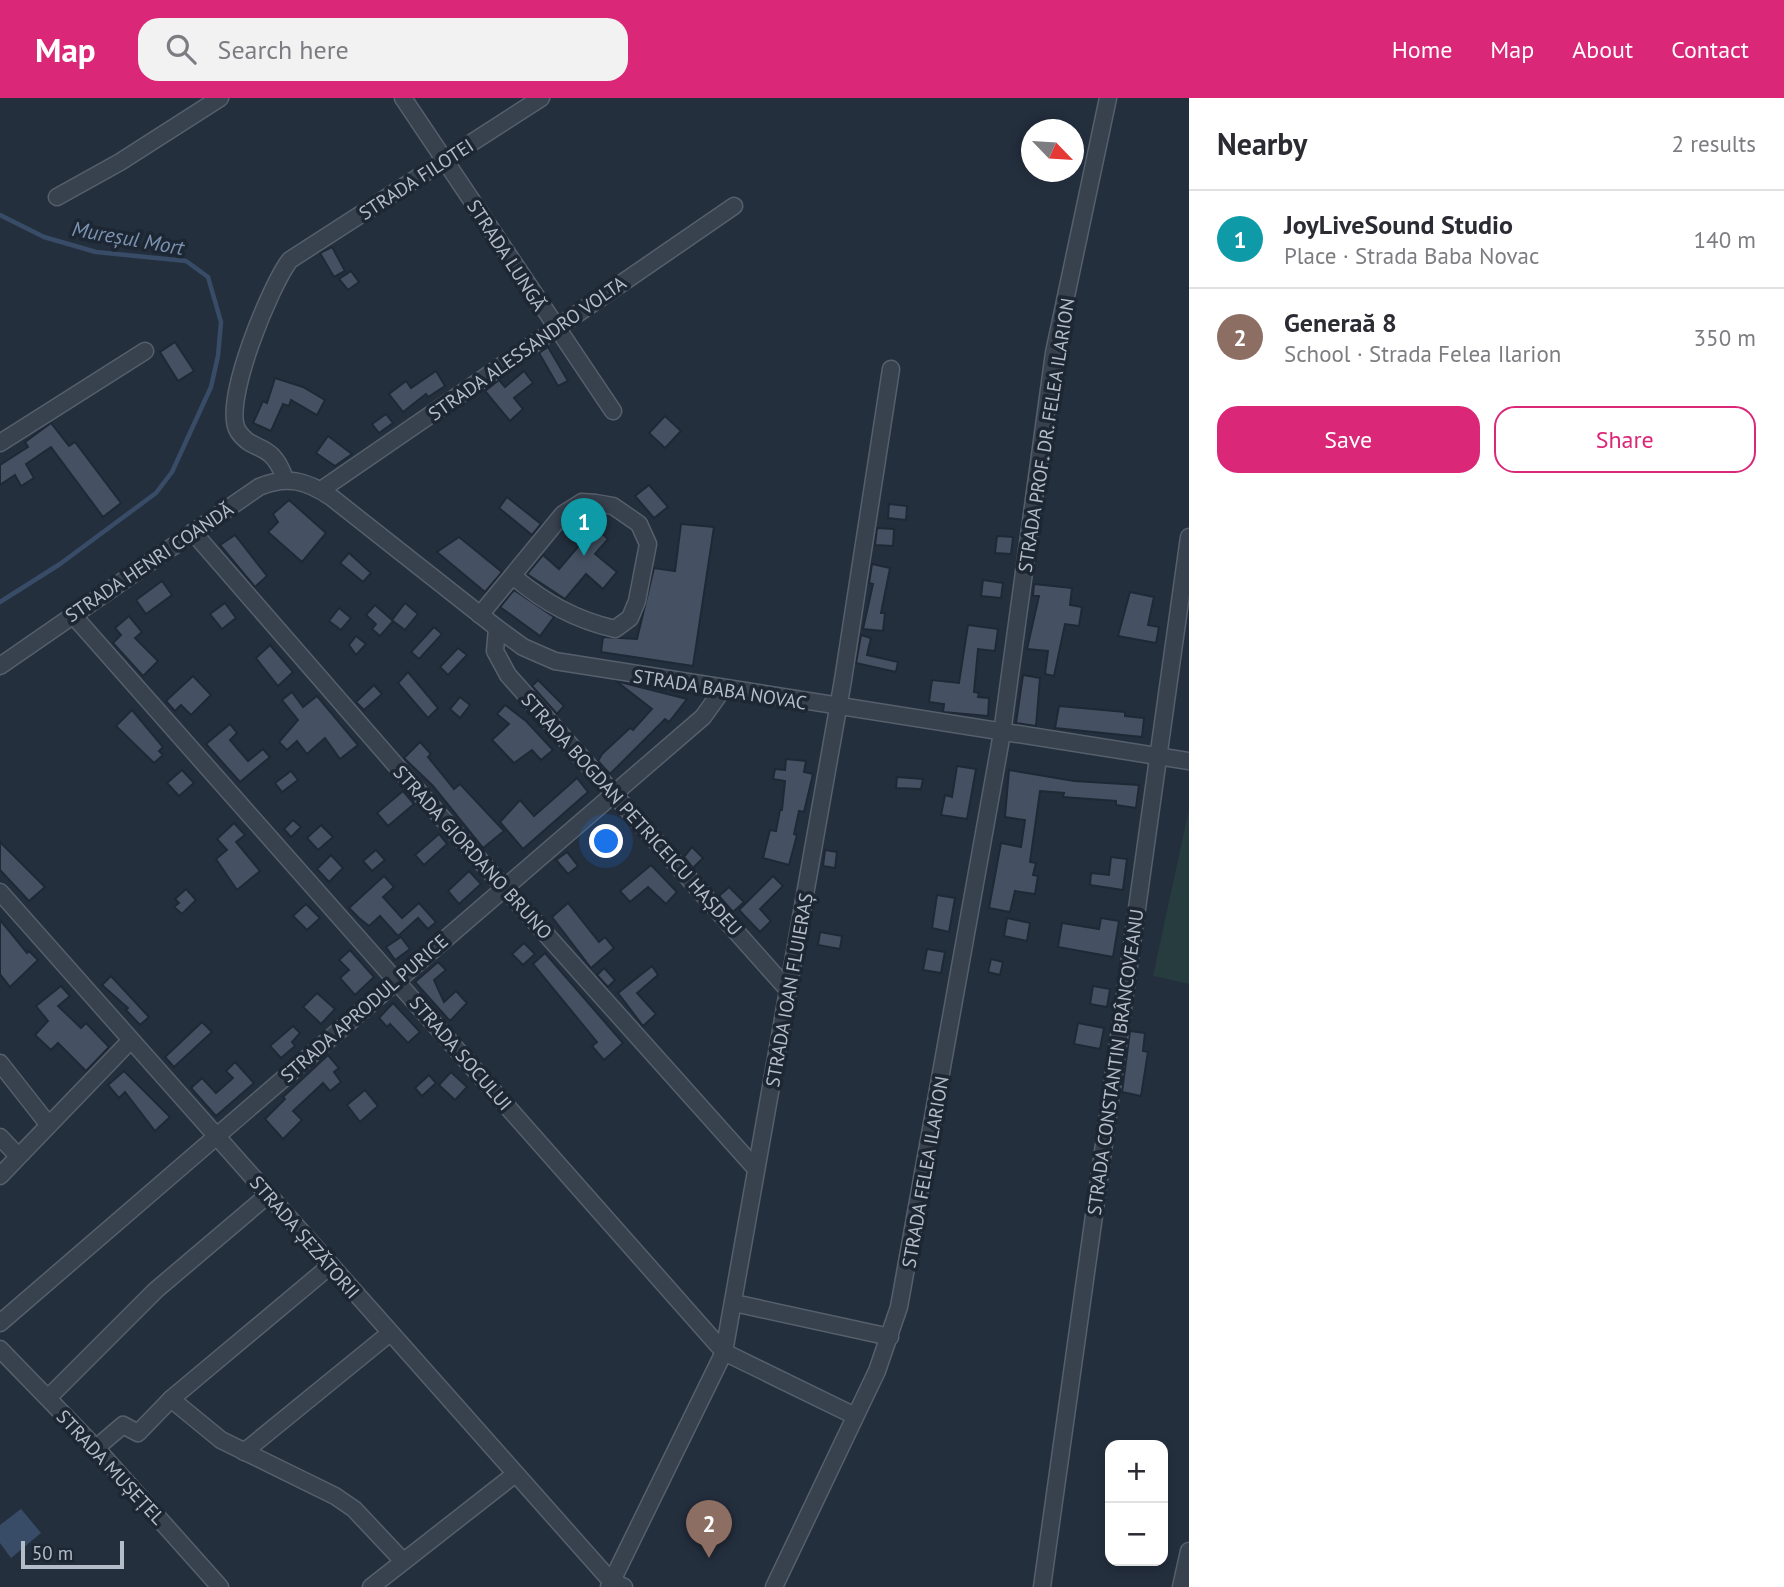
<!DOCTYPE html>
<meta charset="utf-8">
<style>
:root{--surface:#fff;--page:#f2f2f3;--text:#2b2b33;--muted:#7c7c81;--line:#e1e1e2;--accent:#db2777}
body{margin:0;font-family:"PT Sans",sans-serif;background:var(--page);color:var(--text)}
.controls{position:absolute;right:21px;bottom:21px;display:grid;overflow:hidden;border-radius:14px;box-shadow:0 4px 10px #0003}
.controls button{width:63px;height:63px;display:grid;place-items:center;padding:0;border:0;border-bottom:2px solid var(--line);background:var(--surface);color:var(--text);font:35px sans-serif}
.compass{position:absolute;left:1021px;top:21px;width:63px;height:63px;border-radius:50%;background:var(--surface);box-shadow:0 4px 10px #0003;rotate:115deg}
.scale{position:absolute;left:21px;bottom:18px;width:103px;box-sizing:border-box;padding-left:7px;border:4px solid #b4bcc9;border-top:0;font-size:19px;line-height:24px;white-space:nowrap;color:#b4bcc9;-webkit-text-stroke:5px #1d2633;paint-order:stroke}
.you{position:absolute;left:607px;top:744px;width:24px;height:24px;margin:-18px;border:5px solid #fff;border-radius:50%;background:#1a73e8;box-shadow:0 0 0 10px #1a73e833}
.badge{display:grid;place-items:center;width:46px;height:46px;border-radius:50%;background:var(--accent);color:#fff;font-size:23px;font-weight:700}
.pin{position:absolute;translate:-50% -58px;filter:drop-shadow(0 2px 4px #0008)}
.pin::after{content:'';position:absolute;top:37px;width:24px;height:21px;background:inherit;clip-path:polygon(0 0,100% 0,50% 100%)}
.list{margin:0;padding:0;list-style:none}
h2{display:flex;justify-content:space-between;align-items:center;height:91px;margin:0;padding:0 28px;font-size:30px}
h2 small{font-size:23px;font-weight:400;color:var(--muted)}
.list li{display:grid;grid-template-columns:46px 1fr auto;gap:21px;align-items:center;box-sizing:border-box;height:98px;padding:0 28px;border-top:2px solid var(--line)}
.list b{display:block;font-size:26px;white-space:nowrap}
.list p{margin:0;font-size:23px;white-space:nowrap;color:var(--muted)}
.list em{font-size:23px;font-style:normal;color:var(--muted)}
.actions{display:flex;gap:14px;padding:21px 28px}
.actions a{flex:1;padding:16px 0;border:2px solid var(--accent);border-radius:21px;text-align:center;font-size:24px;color:var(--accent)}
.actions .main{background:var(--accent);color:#fff}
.icon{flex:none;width:38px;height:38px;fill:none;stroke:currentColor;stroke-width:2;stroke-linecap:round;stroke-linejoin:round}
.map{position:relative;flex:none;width:1189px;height:1489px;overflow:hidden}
header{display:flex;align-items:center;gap:42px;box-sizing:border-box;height:98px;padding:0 35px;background:var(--accent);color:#fff}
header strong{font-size:33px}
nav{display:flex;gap:38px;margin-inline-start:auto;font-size:24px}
.search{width:490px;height:63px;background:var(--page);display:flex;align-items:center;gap:18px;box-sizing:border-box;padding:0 24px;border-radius:21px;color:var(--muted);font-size:26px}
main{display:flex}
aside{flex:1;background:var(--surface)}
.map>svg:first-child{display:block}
</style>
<header>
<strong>Map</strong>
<div class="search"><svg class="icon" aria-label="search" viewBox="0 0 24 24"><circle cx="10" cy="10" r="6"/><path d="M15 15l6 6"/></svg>Search here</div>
<nav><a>Home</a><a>Map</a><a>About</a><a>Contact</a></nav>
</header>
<main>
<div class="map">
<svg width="1189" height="1489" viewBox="0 0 1189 1489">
<rect width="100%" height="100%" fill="#242f3e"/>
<polygon fill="#263c3f" points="1189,711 1189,886 1153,878"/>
<polygon fill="#394c67" points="21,1411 41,1435 11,1460 0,1445 0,1427"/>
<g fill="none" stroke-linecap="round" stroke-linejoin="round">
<polyline stroke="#394c67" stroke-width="4.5" points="0,117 44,139 96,154 186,163 208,179 221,224 218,258 211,289 172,374 156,395 60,466 0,504"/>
</g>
<g fill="#455162" stroke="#1f2835" stroke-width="2">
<polygon points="332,149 345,173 334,179 320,155"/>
<polygon points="351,173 359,184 348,192 339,181"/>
<polygon points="175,244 194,273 178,283 160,254"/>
<polygon points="548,249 568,283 558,288 539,255"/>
<polygon points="436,273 445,288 428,299 426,296 403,314 389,296 406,283 411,290"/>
<polygon points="524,273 533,285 514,300 523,311 510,323 485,293 499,282 505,289"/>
<polygon points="275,280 303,289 325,302 317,317 291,302 289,308 283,306 271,333 253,325 263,303 267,305"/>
<polygon points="386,316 393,325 379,335 372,326"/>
<polygon points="665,318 681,333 665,350 649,335"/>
<polygon points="51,325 69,348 75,344 121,405 103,419 51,349 26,366 34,380 21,388 15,377 0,387 0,367 28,349 25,344"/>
<polygon points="328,338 352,356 335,368 316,355"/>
<polygon points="649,387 668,409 654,420 635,398"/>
<polygon points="507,399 541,426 532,437 499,410"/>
<polygon points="289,402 326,435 302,464 268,434 278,424 273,416"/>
<polygon points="889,406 907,408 906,422 888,420"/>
<polygon points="681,426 714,429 693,568 601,554 603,539 637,541 654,470 675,473"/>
<polygon points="595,429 608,441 595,456 617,474 603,491 586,476 565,501 527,476 543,457 559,471"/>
<polygon points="877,430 894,431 893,448 875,447"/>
<polygon points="235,437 267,478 255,489 220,447"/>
<polygon points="997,438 1013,439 1011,456 995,455"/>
<polygon points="459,439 502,474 485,494 437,454"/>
<polygon points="349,455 371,475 363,484 340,465"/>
<polygon points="872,466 890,470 881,515 885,515 883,533 863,531 873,486 869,485"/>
<polygon points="983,482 1003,485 1001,500 981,498"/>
<polygon points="162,483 172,497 146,516 136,502"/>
<polygon points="1034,486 1072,490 1070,507 1082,509 1079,528 1065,526 1054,578 1045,576 1048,553 1027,551 1039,498 1033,498"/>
<polygon points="514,492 554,519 540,538 500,509"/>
<polygon points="1130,494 1154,499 1148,527 1159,529 1156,545 1118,538"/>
<polygon points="225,505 236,520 222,531 210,516"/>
<polygon points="405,505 418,516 405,532 393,523 380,538 372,531 376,526 366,517 375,507 392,522"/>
<polygon points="339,510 351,520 341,532 329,523"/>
<polygon points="129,518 142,534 135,540 158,563 143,578 113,545 121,537 115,530"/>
<polygon points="968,527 998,531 995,553 978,551 974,594 979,595 978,599 989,600 988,618 943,614 944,606 929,604 932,582 959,585"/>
<polygon points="434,529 442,536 419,561 411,554"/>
<polygon points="861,537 871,540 867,557 898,564 896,574 856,565"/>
<polygon points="356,538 366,546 356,557 349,547"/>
<polygon points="270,547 293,574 278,588 256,560"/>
<polygon points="458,550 467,557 448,577 440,569"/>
<polygon points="408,574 438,610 428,620 398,585"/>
<polygon points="1023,577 1040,580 1036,628 1016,625"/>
<polygon points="193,578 211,597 191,617 181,607 175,613 166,603"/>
<polygon points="538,582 564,608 557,616 532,588"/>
<polygon points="616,583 687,601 669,624 665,621 610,676 598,663 602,656 630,630 633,632 652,611"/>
<polygon points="374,587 382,596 364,612 356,604"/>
<polygon points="292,594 303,609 317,598 358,647 340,661 325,640 307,656 297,643 287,652 279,644 298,622 282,602"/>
<polygon points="460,599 470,607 460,620 450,611"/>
<polygon points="505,607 526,623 553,652 541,662 532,652 514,665 492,642 509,626 497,616"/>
<polygon points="1059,608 1125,614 1125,618 1144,620 1142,639 1055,630"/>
<polygon points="132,612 163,649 159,653 163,657 154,665 116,628"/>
<polygon points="230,626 237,635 230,642 248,663 263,651 270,659 240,684 206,646"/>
<polygon points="420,644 431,656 428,659 454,691 460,686 504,733 483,750 433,688 404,660"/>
<polygon points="786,661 806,663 804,674 813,676 804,714 799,713 794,736 797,737 789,767 763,760 770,732 776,733 780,712 782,712 785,683 773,681 775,671 785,672"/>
<polygon points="957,668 976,671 967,721 941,717 945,697 952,699"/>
<polygon points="182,672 194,685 179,698 167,685"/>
<polygon points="1009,672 1074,683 1139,687 1136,710 1116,707 1116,703 1063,699 1064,695 1040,693 1030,764 1036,765 1033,777 1038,778 1035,796 1015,793 1010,814 989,810 1001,745 1021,749 1025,722 1005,719"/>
<polygon points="291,673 298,682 282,694 275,685"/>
<polygon points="897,679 923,681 921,691 896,690"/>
<polygon points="577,680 588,694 523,751 500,724 520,702 534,718"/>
<polygon points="403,693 414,706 388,728 377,715"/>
<polygon points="293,722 301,729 291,739 284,731"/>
<polygon points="234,725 245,737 236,744 260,773 237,792 216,761 227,752 217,741"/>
<polygon points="321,727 333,739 318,752 307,740"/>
<polygon points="439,736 447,746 424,767 415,757"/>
<polygon points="0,744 45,789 29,803 0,772"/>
<polygon points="692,749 703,760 693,770 684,759"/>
<polygon points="376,752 385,762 372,773 363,763"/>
<polygon points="825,752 837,754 835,770 823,768"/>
<polygon points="567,754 578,768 568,776 556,762"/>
<polygon points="331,757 343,770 329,784 317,771"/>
<polygon points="1111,759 1127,761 1123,792 1090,787 1091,775 1109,777"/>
<polygon points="651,767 677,794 666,806 648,789 630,804 620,793"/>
<polygon points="469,773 481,786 459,806 448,793"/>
<polygon points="384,778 394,789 383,799 402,820 419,805 436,824 428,831 418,820 398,838 380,818 369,828 359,820 349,810"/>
<polygon points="773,778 783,788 760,811 771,823 760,834 739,812"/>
<polygon points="729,789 744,804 733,814 719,798"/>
<polygon points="186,791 196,802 182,816 174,809 179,805 175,801"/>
<polygon points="937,797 955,800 949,834 932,830"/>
<polygon points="568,805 599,844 605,839 614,850 591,870 552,819"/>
<polygon points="306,806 320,820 307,832 293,818"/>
<polygon points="1007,820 1030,825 1027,843 1004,838"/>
<polygon points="1101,820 1119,823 1113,859 1058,849 1062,825 1099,831"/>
<polygon points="0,822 27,855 29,853 38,862 10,889 0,876"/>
<polygon points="820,834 842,838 840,851 818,847"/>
<polygon points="401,839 410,851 395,862 386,849"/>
<polygon points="524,845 535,856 523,867 512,856"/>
<polygon points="927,851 945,854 941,875 923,872"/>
<polygon points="350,852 374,879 355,897 340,880 349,872 339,862"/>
<polygon points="545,855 623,945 604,962 592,948 597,944 533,866"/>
<polygon points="991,861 1003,864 1000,877 988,874"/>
<polygon points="438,864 446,872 434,882 444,904 456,893 467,905 450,923 415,884"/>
<polygon points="652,868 658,877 637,895 656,916 643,928 618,895"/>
<polygon points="604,870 615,882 608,889 597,877"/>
<polygon points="111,878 149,919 140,927 126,912 128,910 102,887"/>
<polygon points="61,888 70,898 58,908 81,930 86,925 109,949 86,973 58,945 51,952 35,937 48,923 36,908"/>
<polygon points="1093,888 1110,891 1107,909 1090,906"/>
<polygon points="317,895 335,911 321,926 303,909"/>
<polygon points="393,905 420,934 408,945 390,926 387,929 379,920"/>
<polygon points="202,924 212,934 174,969 165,959"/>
<polygon points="1078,925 1104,930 1100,951 1074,946"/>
<polygon points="293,928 300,935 292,944 295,948 281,960 270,948"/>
<polygon points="1130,933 1145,935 1143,953 1148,954 1141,998 1122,994"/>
<polygon points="328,957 339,970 334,974 341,984 330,993 323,985 293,1013 302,1022 283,1041 265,1021 285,1001 283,999"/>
<polygon points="235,964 254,985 216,1018 191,990 202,980 216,995 233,980 226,973"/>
<polygon points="124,973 170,1019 155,1033 125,994 119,1000 108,987"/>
<polygon points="451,974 467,989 455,1002 439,987"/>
<polygon points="429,977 436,985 422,998 415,990"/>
<polygon points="365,992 378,1008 360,1024 347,1007"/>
</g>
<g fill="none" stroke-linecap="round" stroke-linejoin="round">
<defs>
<g id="minor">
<polyline points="403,0 613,313"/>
<polyline points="57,99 120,64 220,0"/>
<polyline points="0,345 145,253"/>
<path d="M285 381C271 341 253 356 238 333 221 306 271 186 290 162L541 0"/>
<polyline points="321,392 734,108"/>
<polyline points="193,434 426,702 756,1071"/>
<polyline points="72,516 724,1254 855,1318"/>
<path d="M480 517 563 416 582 404 596 405 613 408 639 426 648 446 637 503 630 520 615 531C576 522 545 505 514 479"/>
<polyline points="497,530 495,553 508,577 789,893"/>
<path d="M0 568 259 389C287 377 307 383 331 399L497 530 523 549 555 563 1189 663"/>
<polyline points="0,794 611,1483 624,1489"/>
<polyline points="0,965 48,1026"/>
<polyline points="0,1039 18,1058"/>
<polyline points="0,1078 130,943"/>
<polyline points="734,1205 890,1239"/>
<polyline points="0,1225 703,619 723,591"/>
<polyline points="0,1251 96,1350 220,1489"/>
<polyline points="48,1300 156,1192 268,1097"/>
<polyline points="171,1301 221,1342 335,1398 354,1411 402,1462"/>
<polyline points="96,1350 123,1327 138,1335 171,1301 330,1168"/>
<polyline points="244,1354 390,1235"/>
<polyline points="371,1489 514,1377"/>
<polyline points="609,1489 724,1254 843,582 891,271"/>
<polyline points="774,1489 877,1273 899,1209 1002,635 1054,255 1108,0"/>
<polyline points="1042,1489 1189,439"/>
<polyline points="1181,1489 1189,1453"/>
</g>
</defs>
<use href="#minor" stroke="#565f6c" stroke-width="19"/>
<use href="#minor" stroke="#38414e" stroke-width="16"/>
</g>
<g text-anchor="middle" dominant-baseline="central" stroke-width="7" stroke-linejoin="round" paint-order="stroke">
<g font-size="19" fill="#b4bcc9" stroke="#1d2633">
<text transform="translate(416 81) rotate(-33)">STRADA FILOTEI</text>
<text transform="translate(507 157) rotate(57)">STRADA LUNGĂ</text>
<text transform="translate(527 250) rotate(-35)">STRADA ALESSANDRO VOLTA</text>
<text transform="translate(1046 337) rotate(-81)">STRADA PROF. DR. FELEA ILARION</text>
<text transform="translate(149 464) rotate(-34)">STRADA HENRI COANDĂ</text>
<text transform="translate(720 591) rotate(9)">STRADA BABA NOVAC</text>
<text transform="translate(632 716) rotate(48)">STRADA BOGDAN PETRICEICU HAȘDEU</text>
<text transform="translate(473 754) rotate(48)">STRADA GIORDANO BRUNO</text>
<text transform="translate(789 892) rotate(-80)">STRADA IOAN FLUIERAȘ</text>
<text transform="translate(364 910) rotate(-41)">STRADA APRODUL PURICE</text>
<text transform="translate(461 955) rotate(49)">STRADA SOCULUI</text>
<text transform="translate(1115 964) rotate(-82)">STRADA CONSTANTIN BRÂNCOVEANU</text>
<text transform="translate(925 1074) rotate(-80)">STRADA FELEA ILARION</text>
<text transform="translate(305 1139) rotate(49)">STRADA ȘEZĂTORII</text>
<text transform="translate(111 1369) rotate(47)">STRADA MUȘEȚEL</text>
</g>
<g font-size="21" font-style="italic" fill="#7c92b1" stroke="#1d2633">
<text transform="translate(128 140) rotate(10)">Mureșul Mort</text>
</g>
</g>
</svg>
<div class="controls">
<button>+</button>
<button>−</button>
</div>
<svg class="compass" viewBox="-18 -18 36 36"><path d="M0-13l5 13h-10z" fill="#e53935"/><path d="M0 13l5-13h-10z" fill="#7c7c81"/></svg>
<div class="scale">50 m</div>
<div class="you"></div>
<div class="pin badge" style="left:584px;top:458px;background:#0f9aa8">1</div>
<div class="pin badge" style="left:709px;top:1460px;background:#8d6e63">2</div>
</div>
<aside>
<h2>Nearby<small>2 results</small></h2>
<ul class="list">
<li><span class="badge" style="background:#0f9aa8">1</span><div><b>JoyLiveSound Studio</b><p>Place · Strada Baba Novac</p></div><em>140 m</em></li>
<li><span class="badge" style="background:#8d6e63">2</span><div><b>Generaă 8</b><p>School · Strada Felea Ilarion</p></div><em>350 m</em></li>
</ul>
<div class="actions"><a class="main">Save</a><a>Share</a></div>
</aside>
</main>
